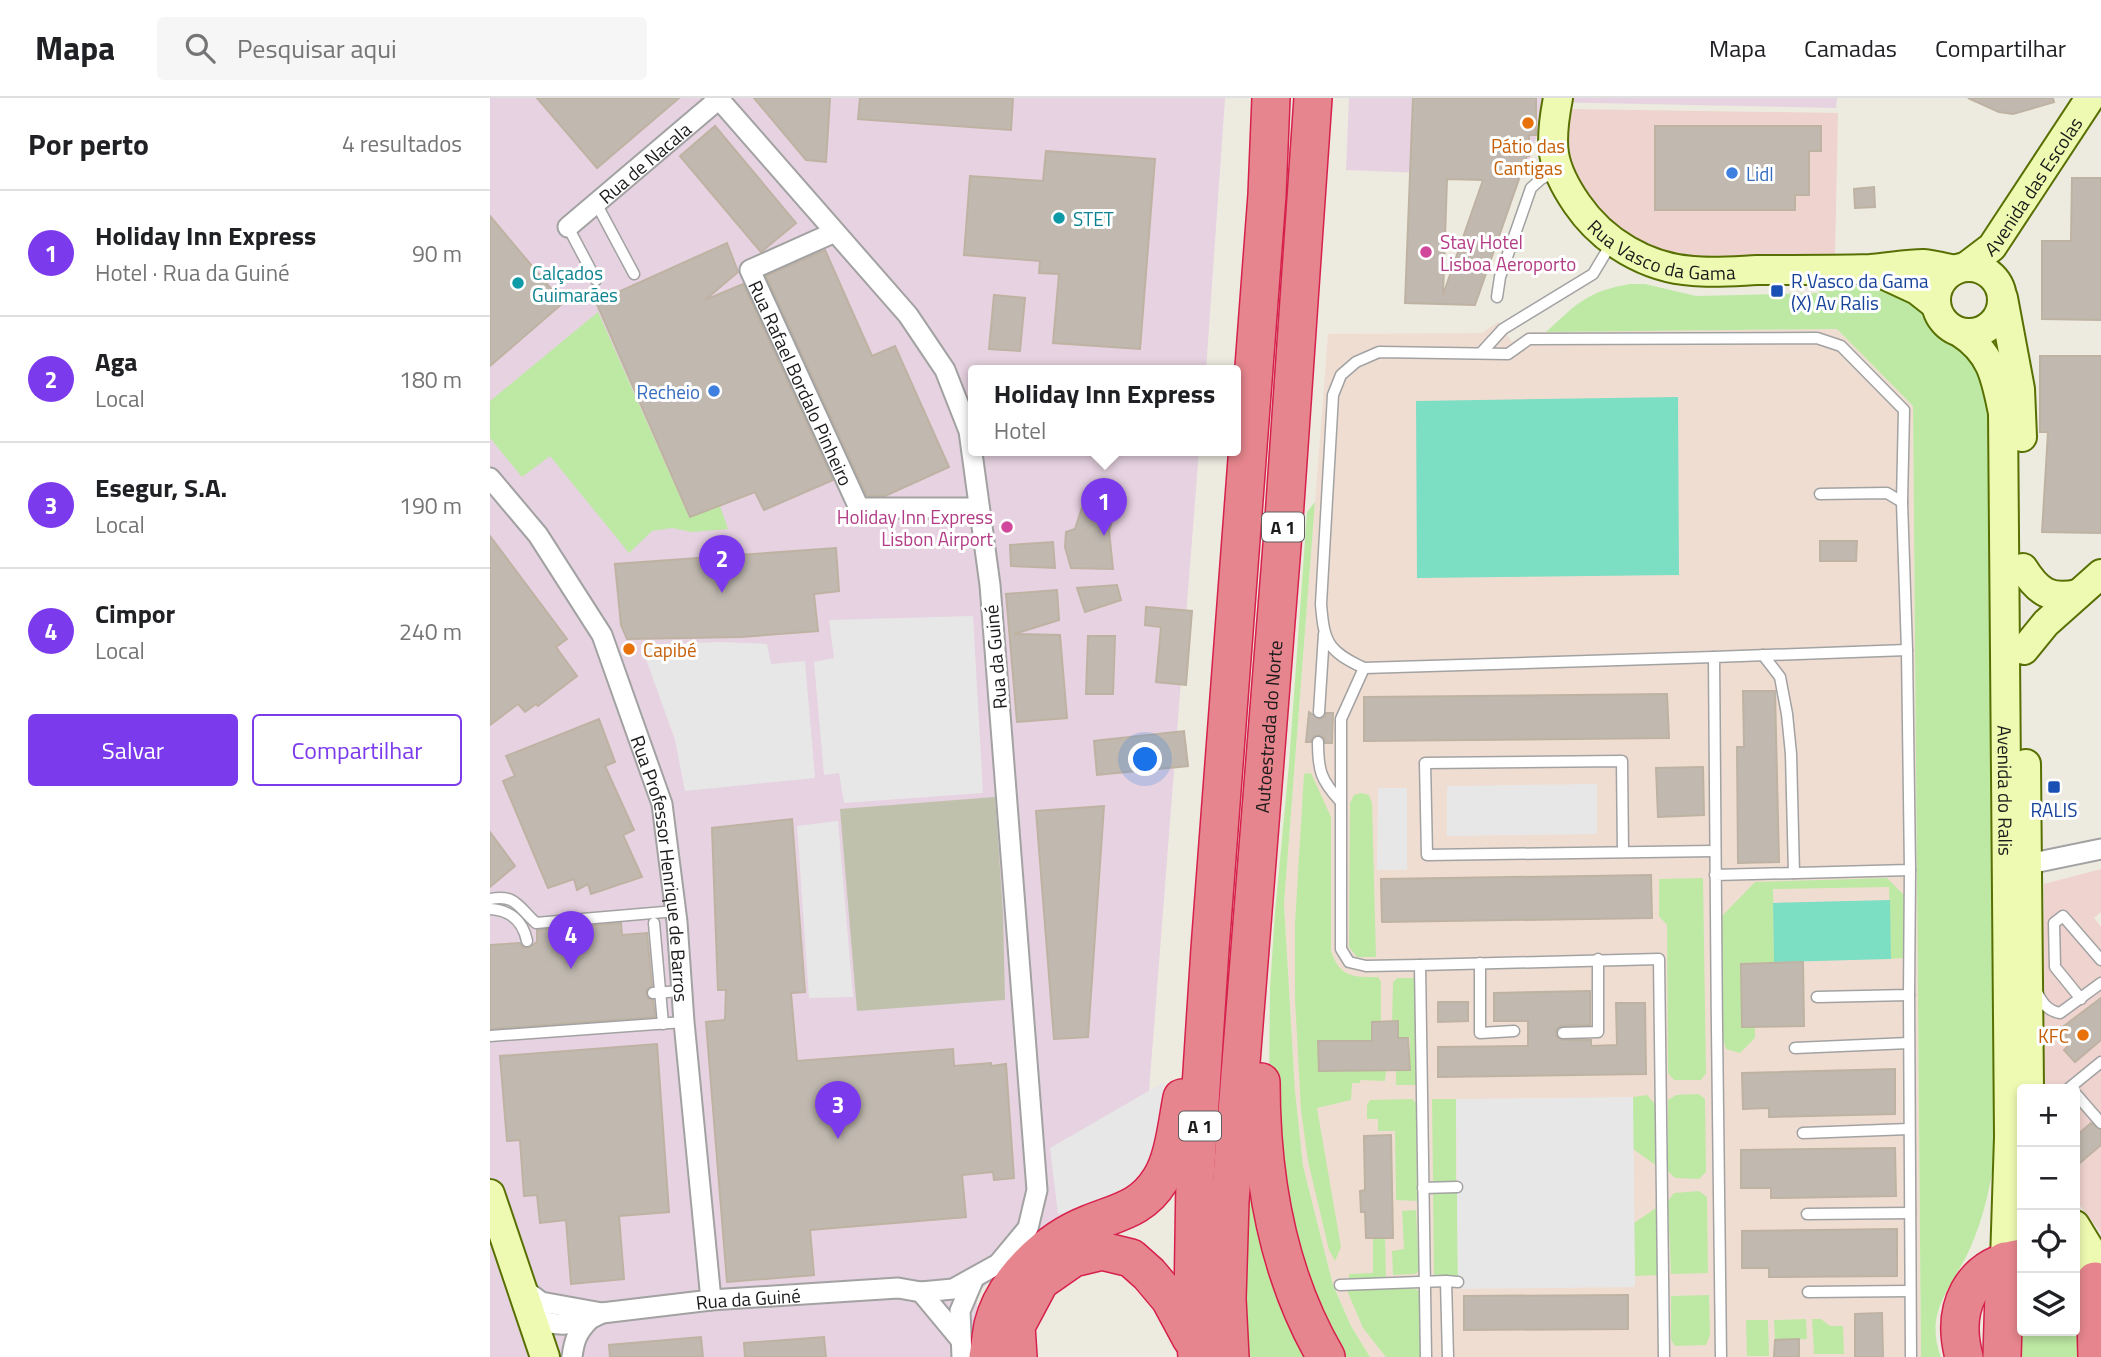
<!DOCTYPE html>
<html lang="pt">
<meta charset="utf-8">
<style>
:root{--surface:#fff;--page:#f6f6f6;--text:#202124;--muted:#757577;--line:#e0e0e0;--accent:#7c3aed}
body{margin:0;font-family:"Titillium Web",sans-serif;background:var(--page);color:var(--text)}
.controls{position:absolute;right:21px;bottom:21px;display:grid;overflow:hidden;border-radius:7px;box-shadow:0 4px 10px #0003}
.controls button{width:63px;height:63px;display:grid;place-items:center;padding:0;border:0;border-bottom:2px solid var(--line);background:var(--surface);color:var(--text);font:35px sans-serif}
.you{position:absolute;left:656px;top:662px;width:24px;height:24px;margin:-18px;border:5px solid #fff;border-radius:50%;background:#1a73e8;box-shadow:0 0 0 10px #1a73e833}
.badge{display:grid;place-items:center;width:46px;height:46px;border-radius:50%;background:var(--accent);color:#fff;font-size:23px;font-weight:700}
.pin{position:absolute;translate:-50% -58px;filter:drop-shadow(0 2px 4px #0008)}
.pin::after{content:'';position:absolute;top:37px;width:24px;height:21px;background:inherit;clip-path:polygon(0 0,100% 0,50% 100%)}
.popup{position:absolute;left:478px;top:267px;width:273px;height:91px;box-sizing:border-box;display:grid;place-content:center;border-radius:7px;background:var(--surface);filter:drop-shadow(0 2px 5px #0005);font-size:23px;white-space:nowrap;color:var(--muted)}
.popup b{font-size:26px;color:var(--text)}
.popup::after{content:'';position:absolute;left:50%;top:100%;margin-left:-14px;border:14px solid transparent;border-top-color:var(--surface)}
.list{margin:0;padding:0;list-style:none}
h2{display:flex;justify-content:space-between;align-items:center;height:91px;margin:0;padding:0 28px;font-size:30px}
h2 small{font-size:23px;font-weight:400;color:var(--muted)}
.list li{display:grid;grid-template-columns:46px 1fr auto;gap:21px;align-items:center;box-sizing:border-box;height:126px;padding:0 28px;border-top:2px solid var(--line)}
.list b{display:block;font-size:26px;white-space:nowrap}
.list p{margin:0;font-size:23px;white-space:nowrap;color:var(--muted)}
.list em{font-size:23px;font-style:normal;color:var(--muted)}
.actions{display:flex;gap:14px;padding:21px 28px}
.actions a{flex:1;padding:16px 0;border:2px solid var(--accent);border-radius:7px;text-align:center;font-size:24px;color:var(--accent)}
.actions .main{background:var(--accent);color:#fff}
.icon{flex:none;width:38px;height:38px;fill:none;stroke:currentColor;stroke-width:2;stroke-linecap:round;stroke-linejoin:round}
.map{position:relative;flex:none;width:1611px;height:1259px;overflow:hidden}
header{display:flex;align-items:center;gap:42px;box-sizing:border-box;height:98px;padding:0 35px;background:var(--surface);border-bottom:2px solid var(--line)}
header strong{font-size:33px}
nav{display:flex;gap:38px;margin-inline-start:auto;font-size:24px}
.search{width:490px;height:63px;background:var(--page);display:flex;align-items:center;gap:18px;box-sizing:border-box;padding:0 24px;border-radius:7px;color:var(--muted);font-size:26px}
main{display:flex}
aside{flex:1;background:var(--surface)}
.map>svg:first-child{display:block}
</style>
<header>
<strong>Mapa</strong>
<div class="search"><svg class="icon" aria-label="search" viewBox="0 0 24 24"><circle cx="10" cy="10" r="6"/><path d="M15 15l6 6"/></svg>Pesquisar aqui</div>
<nav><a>Mapa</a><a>Camadas</a><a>Compartilhar</a></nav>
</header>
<main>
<aside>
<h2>Por perto<small>4 resultados</small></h2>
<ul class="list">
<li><span class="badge">1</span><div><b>Holiday Inn Express</b><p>Hotel · Rua da Guiné</p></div><em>90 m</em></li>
<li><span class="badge">2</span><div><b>Aga</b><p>Local</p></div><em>180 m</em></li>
<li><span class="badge">3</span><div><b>Esegur, S.A.</b><p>Local</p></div><em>190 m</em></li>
<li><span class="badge">4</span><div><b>Cimpor</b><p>Local</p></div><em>240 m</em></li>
</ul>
<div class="actions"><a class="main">Salvar</a><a>Compartilhar</a></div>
</aside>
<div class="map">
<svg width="1611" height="1259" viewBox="0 0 1611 1259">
<rect width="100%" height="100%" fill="#edeae0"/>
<g fill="#efd3ce">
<polygon points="1080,11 1348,15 1345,157 1210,161 1185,157 1152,147 1124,129 1101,106 1076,62"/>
<polygon points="1611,771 1611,814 1604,820 1611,829 1611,1135 1585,1101 1585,991 1553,991 1554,786"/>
</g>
<g fill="#e6d2e0">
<polygon points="0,0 735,0 716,272 483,272 483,352 709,352 655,1044 487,1195 486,1259 0,1259"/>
<polygon points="859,0 1347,0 1346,10 1056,4 1035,79 856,72"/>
</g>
<polygon fill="#f0ddd2" points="1008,224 1022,244 1037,234 1347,231 1423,308 1431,1259 880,1259 861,1228 843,1187 813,1068 805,993 794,806 838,236 992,235"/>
<polygon fill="#bfc1ac" points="505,699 513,814 515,902 367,913 350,711"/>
<g fill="#bee9a4">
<path d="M1140 186H1155L1206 198 1329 195V190L1380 188 1401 193 1431 209 1439 225 1454 241 1481 257 1501 304 1500 640 1504 1064C1499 1093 1493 1121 1481 1148 1464 1188 1433 1212 1451 1259H1431L1423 308 1347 231 1056 234C1087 206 1097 193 1140 186Z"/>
<polygon points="108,214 199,419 230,408 238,431 202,434 182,430 162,433 139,455 60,358 32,379 0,340 0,303"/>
<polygon points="825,404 794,806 805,993 813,1068 843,1187 861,1228 880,1259 847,1259 811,1181 779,1002 780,890 785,815 799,666 817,414"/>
<path d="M821 675 841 719V853C850 880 864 879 888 879L891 884V924L882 943H829V973H896L895 983 870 982V985H862L861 1002 827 1010 851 1149 845 1163 839 1152 818 1063 811 1012 805 901V825L814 676Z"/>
<polygon points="871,695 879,697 882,705 886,859 867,859 859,849 860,705 864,697"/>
<polygon points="1213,780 1216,975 1211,982 1184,982 1178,975 1177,827 1169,818 1169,781"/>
<polygon points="1397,780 1414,797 1414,860 1401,861 1399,789 1283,791 1284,864 1251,866 1252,929 1265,929 1265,940 1250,955 1236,951 1233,941 1232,818 1265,784"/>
<polygon points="907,880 924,880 928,884 929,987 906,987 906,973 920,972 920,940 908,940 908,924 902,924 903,884"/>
<polygon points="1209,996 1215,1001 1216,1074 1209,1081 1185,1080 1178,1073 1178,1002 1186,997"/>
<polygon points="1157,997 1165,1006 1167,1068 1143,1051 1143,999"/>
<polygon points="764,999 827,1259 758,1259 753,1173"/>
<polygon points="922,1001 926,1005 927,1103 906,1102 905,1033 888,1033 888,1021 877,1021 877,1007 880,1002"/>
<polygon points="942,1001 966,1001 966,1083 943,1084"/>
<polygon points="1209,1093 1217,1099 1218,1175 1181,1176 1178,1103 1184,1095"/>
<polygon points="943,1095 967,1095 968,1178 944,1178"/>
<polygon points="1166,1110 1168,1177 1145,1178 1144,1125"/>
<polygon points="926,1112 929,1173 925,1176 903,1177 902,1153 914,1151 912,1113"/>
<polygon points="883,1140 895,1140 896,1181 859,1182 859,1176 883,1175"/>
<polygon points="856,1190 926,1191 931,1196 933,1259 896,1259 873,1230"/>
<polygon points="1219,1197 1220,1237 1216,1247 1185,1248 1181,1242 1181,1198"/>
<polygon points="1532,1199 1532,1233 1585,1233 1585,1201 1587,1206 1590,1259 1528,1259"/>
<polygon points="1316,1221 1317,1241 1285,1242 1284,1222"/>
<polygon points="1322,1221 1331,1221 1340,1228 1353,1228 1354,1256 1324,1256"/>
<polygon points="1256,1222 1278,1222 1279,1258 1257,1258"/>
</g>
<g fill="#7cdec3">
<polygon points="1188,299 1189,477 927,480 926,303"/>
<polygon points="1400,802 1401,861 1284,864 1283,805"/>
</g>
<g fill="#e7e7e7">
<polygon points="483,518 493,695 354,705 349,675 334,677 324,564 344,560 339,522"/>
<polygon points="230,544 277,546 281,566 315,563 325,680 195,693 185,642 151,547"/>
<polygon points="1107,686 1107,736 957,738 957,688"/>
<polygon points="888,690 917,690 917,772 887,772"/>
<polygon points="348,723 363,899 319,900 307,728"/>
<polygon points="674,984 673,1021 664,1066 625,1110 568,1116 560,1050"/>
<polygon points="1143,999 1145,1189 968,1191 966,1001"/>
</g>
<g fill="#c1b9b0" stroke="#beb2a2" stroke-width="2" fill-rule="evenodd">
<polygon points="47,0 189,0 107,70"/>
<polygon points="264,0 340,0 336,64 316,62"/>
<polygon points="370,0 523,0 521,32 368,21"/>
<path d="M923 0H1046V37H1039V58H1037L985 207 915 205ZM957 81 993 82 953 197Z"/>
<polygon points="1478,0 1563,0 1564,4 1523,16 1509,14"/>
<polygon points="225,28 306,125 271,154 190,58"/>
<polygon points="1165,28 1331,28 1331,53 1319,53 1319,97 1305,97 1305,112 1165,112"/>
<polygon points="556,53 665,61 650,251 563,245 569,176 549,175 550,163 474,157 480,78 553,83"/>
<polygon points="1582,80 1611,80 1611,222 1552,221 1552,143 1581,143"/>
<polygon points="1384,89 1385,109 1365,110 1364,91"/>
<polygon points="0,118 73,205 0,268"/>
<polygon points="237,145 248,174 215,202 253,186 343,382 274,412 265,394 200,419 106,204"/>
<polygon points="335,152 382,258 405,248 459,369 395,398 377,398 276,178"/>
<polygon points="504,197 535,200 530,253 499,251"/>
<polygon points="1550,258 1611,258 1611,435 1552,434 1558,334 1550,334"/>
<polygon points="598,391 629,400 619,433 623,471 581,470 575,449 576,434 585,431"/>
<polygon points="0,438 77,541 66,549 87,578 48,608 46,606 35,614 28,606 0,627"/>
<polygon points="1330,443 1367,443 1366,463 1330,463"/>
<polygon points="563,444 565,470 521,468 520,447"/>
<polygon points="346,450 349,493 324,496 328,533 251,539 137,541 131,527 125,466"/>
<polygon points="627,487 631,502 595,514 587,490"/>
<polygon points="567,492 569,522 524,536 570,537 577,620 527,624 516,496"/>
<polygon points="656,509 702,513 696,587 666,584 671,529 655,527"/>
<polygon points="598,538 625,538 623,596 596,596"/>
<polygon points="1253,593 1285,593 1289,764 1248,765 1247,649 1254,649"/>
<polygon points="1177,596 1179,640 874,643 874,599"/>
<polygon points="819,614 829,621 835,619 836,615 843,615 842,645 835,645 834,640 829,637 824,638 821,644 816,644"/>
<polygon points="109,621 125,664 115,668 144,732 133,737 152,779 101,796 98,786 87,792 84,781 58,790 13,683 25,678 16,658"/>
<polygon points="694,633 698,668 607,677 604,643"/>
<polygon points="1213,669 1214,717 1168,719 1166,670"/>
<polygon points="614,708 598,939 564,941 546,713"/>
<polygon points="302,721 315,894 301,895 307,963 463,951 464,968 501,965 501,968 516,966 524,1080 504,1082 503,1074 472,1077 476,1119 320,1132 324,1177 237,1184 216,924 235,922 236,892 228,892 222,730"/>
<polygon points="0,734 25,768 0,789"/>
<polygon points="1161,777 1162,820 892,824 891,781"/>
<polygon points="131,825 132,837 157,835 162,888 157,891 156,896 159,901 163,902 165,919 0,931 0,847 30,845 32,849 38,850 47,844 47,832"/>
<polygon points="1313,864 1314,928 1252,929 1251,866"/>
<polygon points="1100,893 1100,927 1070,928 1066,932 1067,939 1073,942 1101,942 1101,948 1127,947 1126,905 1155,905 1156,976 948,979 948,949 1038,948 1038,923 1004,923 1004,895"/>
<polygon points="1611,900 1611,942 1585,964 1574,952 1581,945 1570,931"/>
<polygon points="948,904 978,904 978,923 948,924"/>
<polygon points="908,923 908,940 918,940 920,972 829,973 828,943 882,943 882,924"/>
<polygon points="167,946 179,1114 129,1118 134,1181 81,1186 76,1122 50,1125 47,1097 34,1098 30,1042 17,1043 10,958"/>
<polygon points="1405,971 1405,1016 1279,1019 1279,1010 1253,1011 1252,975"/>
<polygon points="1601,1025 1611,1032 1611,1047 1585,1069 1585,1039"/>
<polygon points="901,1037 903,1140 876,1140 875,1114 871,1114 870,1093 875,1092 874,1038"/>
<polygon points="1405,1050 1406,1098 1281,1100 1281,1090 1251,1090 1251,1052"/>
<polygon points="1407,1131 1407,1178 1279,1179 1279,1170 1252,1170 1252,1133"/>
<polygon points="1138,1197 1138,1231 974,1232 974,1198"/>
<polygon points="1392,1215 1393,1259 1365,1259 1365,1216"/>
<polygon points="211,1239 213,1259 120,1259 119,1247"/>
<polygon points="334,1239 336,1259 255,1259 254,1245"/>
<polygon points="1309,1241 1309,1259 1284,1259 1285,1242"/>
</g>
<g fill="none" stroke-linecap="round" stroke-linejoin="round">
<defs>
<g id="lane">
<polyline points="106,105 144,176"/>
<polyline points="78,129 106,182"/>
<polyline points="1007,199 1010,179 1041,90 1051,81 1066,73"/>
<polyline points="991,255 1013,231 1103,176 1121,146"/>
<polyline points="1330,396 1397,395 1412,404"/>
<polyline points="1273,557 1290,579 1297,616 1301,656 1304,775"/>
<path d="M1224 559 874 570C838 553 834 545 831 506L843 297 851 277 866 264 889 254 1018 256 1039 241 1327 240 1351 248 1414 312 1412 404 1417 552"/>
<polyline points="874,570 851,621 851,851 859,864 876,868 930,867 936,1259"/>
<polyline points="829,614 834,536"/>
<path d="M828 644C828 673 831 682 850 703"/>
<polyline points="1133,754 1132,663 935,665 937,757 1224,753"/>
<path d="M1225 777 1420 772 1417 552 1224 559C1225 792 1228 1026 1231 1259"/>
<path d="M0 801C26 796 28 809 46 825L186 813"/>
<path d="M0 811C20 812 33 823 37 843"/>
<polyline points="164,825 173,926"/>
<polyline points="990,865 990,935 1024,933"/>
<polyline points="930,867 1169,861 1174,1259"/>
<path d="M1547 894C1552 905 1558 913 1570 915L1611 885"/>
<polyline points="163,895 191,893"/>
<polyline points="1419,897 1421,1259"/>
<polyline points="1327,899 1419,897 1420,772"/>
<polyline points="1591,901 1565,869 1564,825 1573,818 1611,862"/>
<polyline points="1073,935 1108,934 1108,861"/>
<polyline points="0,938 194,924"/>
<polyline points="1305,950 1419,945"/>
<polyline points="1578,991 1611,964"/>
<polyline points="1585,995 1611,1025"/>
<polyline points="1313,1035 1419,1031"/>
<polyline points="933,1090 967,1089"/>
<polyline points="1317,1116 1420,1115"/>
<polyline points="956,1183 968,1184"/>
<polyline points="850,1187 956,1183 958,1259"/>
<polyline points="1318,1194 1420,1193"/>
</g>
<g id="street">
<path id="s1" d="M78 129 230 0"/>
<path id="s2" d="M345 134 260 172 369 410H489"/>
<path id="s3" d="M0 380 48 437 112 537 172 706 187 824 194 924 221 1202"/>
<polyline points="1538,766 1611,751"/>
<path id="s4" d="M31 1189 51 1204 112 1215 221 1202 408 1190 431 1194 463 1191 508 1166 538 1130 547 1092 500 487 479 333 455 272 418 217 228 0"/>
<polyline points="431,1194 470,1241"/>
<path d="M44 1215 41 1217C63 1231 89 1228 112 1215"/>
<path d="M82 1259C84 1243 87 1234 99 1222"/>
<polyline points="472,1259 470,1213 484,1180"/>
</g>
<g id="secondary">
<path id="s5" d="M1068 0C1059 46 1060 67 1087 106 1113 144 1157 170 1203 173 1224 175 1246 173 1267 172 1305 172 1342 172 1380 171 1397 170 1416 166 1433 166 1443 167 1455 170 1465 172"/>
<path id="s6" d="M1477 168 1502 149 1600 0"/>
<circle cx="1479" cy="202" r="33"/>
<polyline points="1384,172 1427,192 1446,207"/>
<polyline points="1513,200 1530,291 1532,339"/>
<path id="s7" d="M1471 235C1502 255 1506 281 1513 315L1519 1039 1515 1163"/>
<path d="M1533 470C1548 494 1560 502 1588 496"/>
<polyline points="1534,552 1556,525 1611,476"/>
<polyline points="1536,666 1539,991"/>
<polyline points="0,1096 55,1259"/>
<polyline points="1585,1127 1599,1150 1605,1183"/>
</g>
<g id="highway">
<path d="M771 984C771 1078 788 1177 836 1259"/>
<polyline points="1605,1183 1607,1259"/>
<path d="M498 1259C500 1249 501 1238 503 1227 514 1183 558 1142 599 1126 628 1114 652 1111 670 1082 684 1061 687 1025 692 1000"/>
<polyline points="528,1259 526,1228 550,1183 583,1160 612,1153 641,1160 659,1176 680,1201 701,1240"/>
<polyline points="707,1259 703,1204 705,1081 720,851 777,97 781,0"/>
<path id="s8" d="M740 1259 737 1201 740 1103 793 435 823 0"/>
<path d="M1474 1259C1461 1210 1480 1168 1532 1160"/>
<polyline points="1512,1259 1515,1163"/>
</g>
</defs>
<use href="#lane" stroke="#a2a2a2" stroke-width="13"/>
<use href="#street" stroke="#a2a2a2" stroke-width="23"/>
<use href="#secondary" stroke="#587003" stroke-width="32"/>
<use href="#highway" stroke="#d6214c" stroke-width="40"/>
<use href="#lane" stroke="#fff" stroke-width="10"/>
<use href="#street" stroke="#fff" stroke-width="19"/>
<use href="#secondary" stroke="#eefab1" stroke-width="28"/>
<use href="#highway" stroke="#e6858d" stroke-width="37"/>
</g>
<g fill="#e8710a" stroke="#fff" stroke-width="2.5">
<circle cx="1038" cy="25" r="7"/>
<circle cx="139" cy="551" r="7"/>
<circle cx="1593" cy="937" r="7"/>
</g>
<g fill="#3f7fe0" stroke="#fff" stroke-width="2.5">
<circle cx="1242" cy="75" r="7"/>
<circle cx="224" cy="293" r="7"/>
</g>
<g fill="#0f9aa8" stroke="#fff" stroke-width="2.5">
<circle cx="569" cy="120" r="7"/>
<circle cx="28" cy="185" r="7"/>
</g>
<g fill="#d1479c" stroke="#fff" stroke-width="2.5">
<circle cx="936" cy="154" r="7"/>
<circle cx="517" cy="429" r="7"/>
</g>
<g fill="#1a4fb4" stroke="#fff" stroke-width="2.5">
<rect x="1280" y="186" width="14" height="14" rx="3.5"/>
<rect x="1557" y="682" width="14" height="14" rx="3.5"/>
</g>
<g text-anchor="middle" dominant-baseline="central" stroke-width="6" stroke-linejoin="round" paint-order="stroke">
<g fill="#fff" stroke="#5f5f5f" stroke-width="2">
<rect x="772" y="414.5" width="42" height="29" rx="5"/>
<rect x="689" y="1013.5" width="42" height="29" rx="5"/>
</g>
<g font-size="18" font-weight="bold" fill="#1b1b1b">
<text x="793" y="429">A 1</text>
<text x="710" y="1028">A 1</text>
</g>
<g font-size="19" fill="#c56008" stroke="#fff">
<text x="1038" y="47">Pátio das<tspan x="1038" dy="22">Cantigas</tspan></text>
<text x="153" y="551" text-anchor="start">Capibé</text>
<text x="1579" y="937" text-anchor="end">KFC</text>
</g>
<g font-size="19" fill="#1b1b1b" stroke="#fff">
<text stroke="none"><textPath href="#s1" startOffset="100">Rua de Nacala</textPath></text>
<text stroke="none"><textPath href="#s6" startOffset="105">Avenida das Escolas</textPath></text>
<text stroke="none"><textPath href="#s5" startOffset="214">Rua Vasco da Gama</textPath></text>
<text stroke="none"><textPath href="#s2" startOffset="217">Rua Rafael Bordalo Pinheiro</textPath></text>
<text transform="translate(505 559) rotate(-95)">Rua da Guiné</text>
<text stroke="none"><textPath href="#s8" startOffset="632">Autoestrada do Norte</textPath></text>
<text stroke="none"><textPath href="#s7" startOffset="471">Avenida do Ralis</textPath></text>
<text stroke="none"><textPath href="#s3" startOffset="436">Rua Professor Henrique de Barros</textPath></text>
<text stroke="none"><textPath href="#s4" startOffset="234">Rua da Guiné</textPath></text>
</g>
<g font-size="19" fill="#366cbe" stroke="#fff" text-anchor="start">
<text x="1256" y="75">Lidl</text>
<text x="210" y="293" text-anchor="end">Recheio</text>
</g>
<g font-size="19" fill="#0d838f" stroke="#fff" text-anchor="start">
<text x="583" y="120">STET</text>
<text x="42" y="174">Calçados<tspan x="42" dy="22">Guimarães</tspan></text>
</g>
<g font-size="19" fill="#b23c85" stroke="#fff" text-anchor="start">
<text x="950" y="143">Stay Hotel<tspan x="950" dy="22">Lisboa Aeroporto</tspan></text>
<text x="503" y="418" text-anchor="end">Holiday Inn Express<tspan x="503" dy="22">Lisbon Airport</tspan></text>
</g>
<g font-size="19" fill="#164399" stroke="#fff" text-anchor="start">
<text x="1301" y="182">R Vasco da Gama<tspan x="1301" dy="22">(X) Av Ralis</tspan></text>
<text x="1564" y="711" text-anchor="middle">RALIS</text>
</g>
</g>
</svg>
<div class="controls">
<button>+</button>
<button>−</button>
<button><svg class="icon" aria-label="locate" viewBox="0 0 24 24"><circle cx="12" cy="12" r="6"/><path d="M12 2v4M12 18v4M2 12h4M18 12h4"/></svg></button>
<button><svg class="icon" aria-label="layers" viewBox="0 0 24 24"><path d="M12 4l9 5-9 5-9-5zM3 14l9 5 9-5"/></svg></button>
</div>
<div class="you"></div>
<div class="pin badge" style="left:614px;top:438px">1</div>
<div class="popup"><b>Holiday Inn Express</b>Hotel</div>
<div class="pin badge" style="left:232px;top:495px">2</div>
<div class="pin badge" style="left:348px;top:1041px">3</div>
<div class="pin badge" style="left:81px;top:871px">4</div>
</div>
</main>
